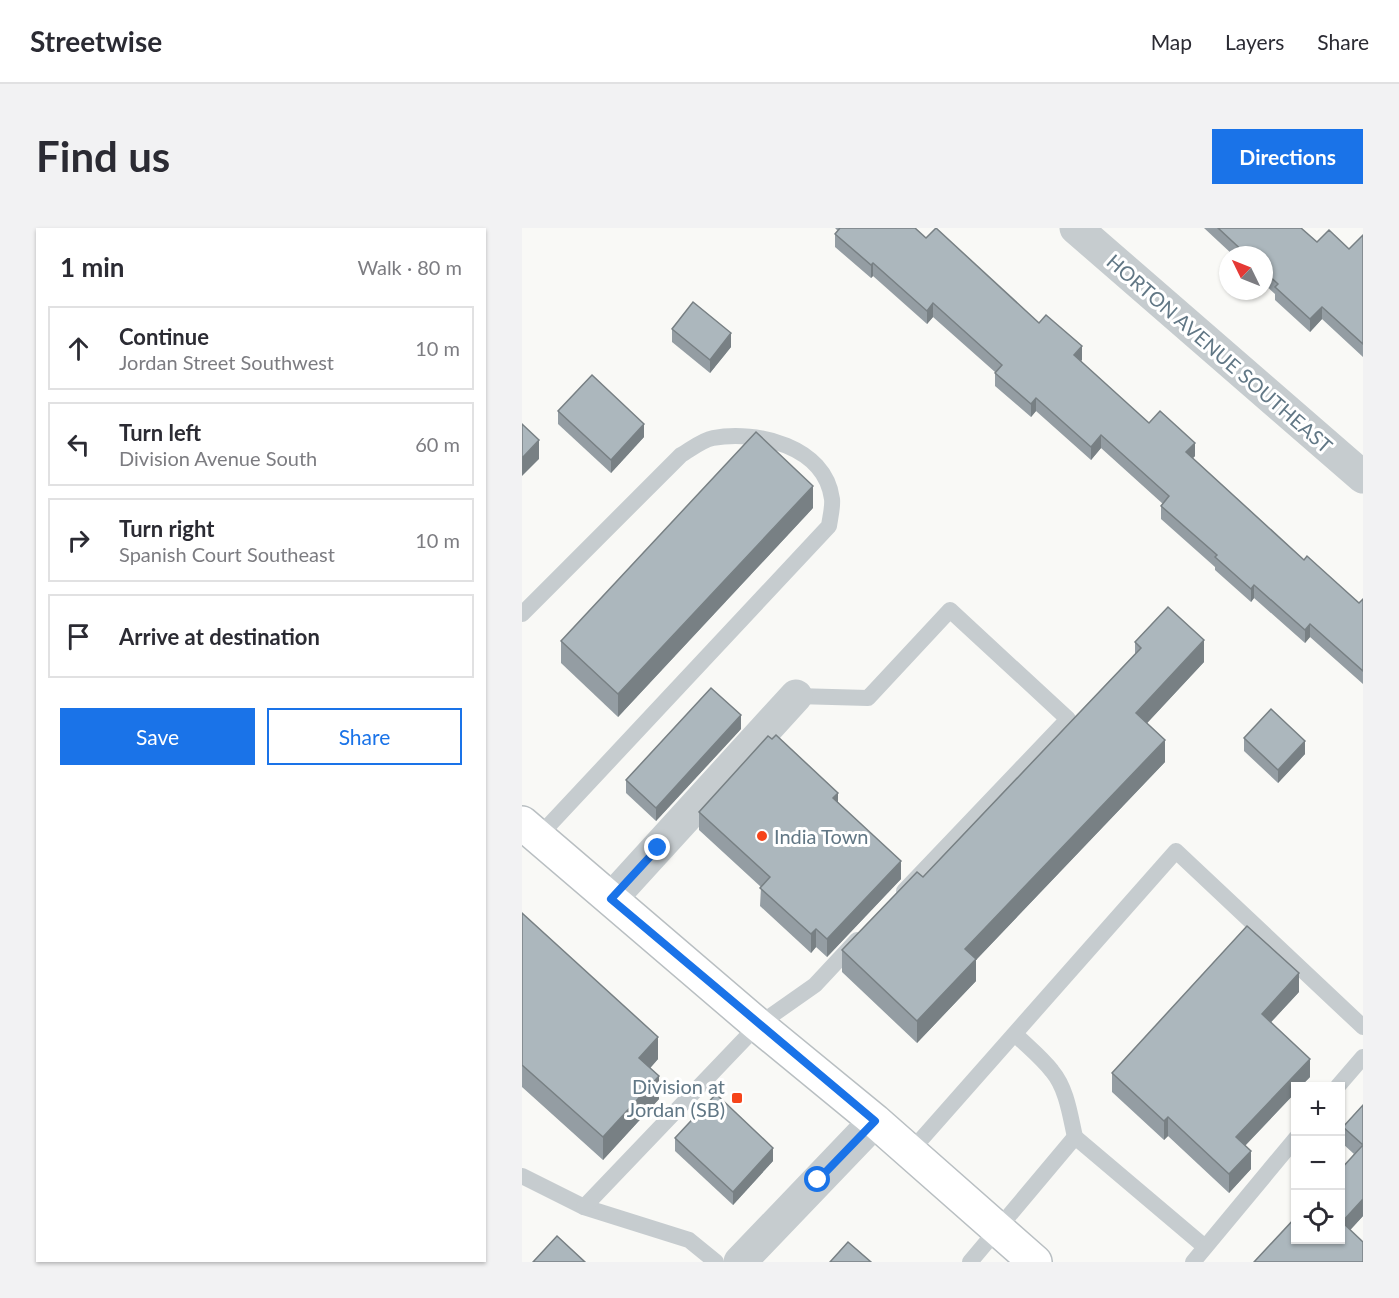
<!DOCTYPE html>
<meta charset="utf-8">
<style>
:root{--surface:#fff;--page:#f2f2f3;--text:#2b2b33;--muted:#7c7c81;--line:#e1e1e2;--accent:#1a73e8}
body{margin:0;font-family:Lato,sans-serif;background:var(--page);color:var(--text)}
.controls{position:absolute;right:18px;bottom:18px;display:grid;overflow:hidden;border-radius:0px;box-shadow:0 2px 4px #0004}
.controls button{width:54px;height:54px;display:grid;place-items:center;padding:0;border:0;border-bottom:2px solid var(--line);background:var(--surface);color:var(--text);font:30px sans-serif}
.compass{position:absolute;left:697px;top:18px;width:54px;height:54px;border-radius:50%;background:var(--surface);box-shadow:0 2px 4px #0004;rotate:313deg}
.stop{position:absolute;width:18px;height:18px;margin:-14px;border:4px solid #1a73e8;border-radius:50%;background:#fff}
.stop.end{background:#1a73e8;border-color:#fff;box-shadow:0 2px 6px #0008}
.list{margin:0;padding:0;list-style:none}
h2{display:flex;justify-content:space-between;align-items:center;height:78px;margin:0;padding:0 24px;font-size:26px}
h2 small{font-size:20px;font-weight:400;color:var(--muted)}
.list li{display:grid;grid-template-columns:39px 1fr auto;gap:18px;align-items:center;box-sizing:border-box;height:84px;margin:0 12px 12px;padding:0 12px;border:2px solid var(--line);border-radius:0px}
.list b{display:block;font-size:22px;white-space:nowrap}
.list p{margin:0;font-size:20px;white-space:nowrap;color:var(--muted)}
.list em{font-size:20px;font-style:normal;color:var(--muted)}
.actions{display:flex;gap:12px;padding:18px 24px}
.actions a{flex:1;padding:14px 0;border:2px solid var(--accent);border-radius:0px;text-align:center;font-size:21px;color:var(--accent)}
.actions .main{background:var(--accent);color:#fff}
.icon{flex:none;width:33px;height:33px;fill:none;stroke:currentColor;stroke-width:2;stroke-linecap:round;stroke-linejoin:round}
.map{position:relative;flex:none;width:841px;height:1034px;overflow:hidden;border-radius:0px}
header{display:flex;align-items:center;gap:36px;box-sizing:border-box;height:84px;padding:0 30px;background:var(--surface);border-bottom:2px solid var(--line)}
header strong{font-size:28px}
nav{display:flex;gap:33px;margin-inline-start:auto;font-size:21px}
.intro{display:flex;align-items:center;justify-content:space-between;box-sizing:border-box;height:144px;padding:0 36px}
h1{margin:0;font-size:42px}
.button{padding:15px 27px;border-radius:0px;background:var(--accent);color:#fff;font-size:21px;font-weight:700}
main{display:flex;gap:36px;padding:0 36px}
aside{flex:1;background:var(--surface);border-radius:0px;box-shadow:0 2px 4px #0004}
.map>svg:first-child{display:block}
</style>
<header>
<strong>Streetwise</strong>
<nav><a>Map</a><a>Layers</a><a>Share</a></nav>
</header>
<div class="intro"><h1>Find us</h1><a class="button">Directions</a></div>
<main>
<aside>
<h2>1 min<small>Walk · 80 m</small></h2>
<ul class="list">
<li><svg class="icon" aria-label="ahead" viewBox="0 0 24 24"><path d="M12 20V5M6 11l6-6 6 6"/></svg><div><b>Continue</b><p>Jordan Street Southwest</p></div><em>10 m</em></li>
<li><svg class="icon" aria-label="left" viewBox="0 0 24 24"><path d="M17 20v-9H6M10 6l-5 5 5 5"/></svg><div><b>Turn left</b><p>Division Avenue South</p></div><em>60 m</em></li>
<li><svg class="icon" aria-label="right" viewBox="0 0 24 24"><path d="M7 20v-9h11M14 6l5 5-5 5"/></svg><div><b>Turn right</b><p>Spanish Court Southeast</p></div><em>10 m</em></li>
<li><svg class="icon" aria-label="arrive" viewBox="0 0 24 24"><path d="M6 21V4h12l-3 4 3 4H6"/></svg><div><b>Arrive at destination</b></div></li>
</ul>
<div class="actions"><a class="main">Save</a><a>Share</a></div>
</aside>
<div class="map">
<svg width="841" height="1034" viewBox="0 0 841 1034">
<rect width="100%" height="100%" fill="#f9f9f6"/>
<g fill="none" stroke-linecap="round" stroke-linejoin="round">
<defs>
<polyline id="primary" points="0,595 236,797 353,893 513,1034"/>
</defs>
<use href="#primary" stroke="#b9bfc2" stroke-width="36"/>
<g stroke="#c6cccf" stroke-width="16">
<path d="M0 386 159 227C168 222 180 212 191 210 235 202 303 218 310 271 311 279 308 290 307 298L16 609"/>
<polyline points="274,468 346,470 428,382 546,491 382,663"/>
<path d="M493 806C505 818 519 829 530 843 545 861 548 887 553 909"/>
<polyline points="816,858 841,829"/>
<polyline points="388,924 654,623 841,799"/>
<polyline points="0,948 62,979 167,1012 194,1034"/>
<polyline points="62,979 236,797 293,757 335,712"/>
<polyline points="448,1034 553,909 683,1019"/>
<polyline points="671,1034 774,910"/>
</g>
<g stroke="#c6cccf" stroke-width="33">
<polyline points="554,0 841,249"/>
<polyline points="89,671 274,468"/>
<polyline points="218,1034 353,893"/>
</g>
<use href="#primary" stroke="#fff" stroke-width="33"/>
</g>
<g fill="#949da3">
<polygon points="313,0 393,0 404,10 517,95 560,132 558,133 627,195 673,228 671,230 782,332 837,375 841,371 841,456 788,409 783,415 732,370 729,374 693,342 693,339 639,291 639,278 641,276 579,220 569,232 514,183 509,189 473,158 473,144 411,89 405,96 351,48 349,50 313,19 313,6 316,3"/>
<polygon points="682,0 779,0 795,14 827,21 841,7 841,129 800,91 788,104 753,72 753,66 742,56 742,27 711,27"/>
<polygon points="150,101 209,119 188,145 150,114"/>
<polygon points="36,183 122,209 89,245 36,196"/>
<polygon points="291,280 96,489 39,435 39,413"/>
<polygon points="613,414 682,434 625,495 643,534 454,732 454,753 395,815 320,744 320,722 401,649 613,426"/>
<polygon points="219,501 134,593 104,565 104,552"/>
<polygon points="722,510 783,526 756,555 722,523"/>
<polygon points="316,574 379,651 305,729 294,719 289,725 238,678 239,659 177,602 177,584"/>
<polygon points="0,685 136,831 128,840 137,871 81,932 0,859"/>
<polygon points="777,764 749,794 788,849 779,858 774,858 774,864 723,918 729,941 707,965 646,908 642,912 590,864 590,845"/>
<polygon points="841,877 841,988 828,1002 732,1034 832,926 821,916 821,899"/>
<polygon points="153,910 251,933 211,977 153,923"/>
</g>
<g fill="#788084">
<polygon points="351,35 351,48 349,50 349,37"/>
<polygon points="411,75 411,89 405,96 405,83"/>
<polygon points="800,79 800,91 788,104 788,91"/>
<polygon points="209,105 209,119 188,145 188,132"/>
<polygon points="560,118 560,132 552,140 552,127"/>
<polygon points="514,170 514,183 509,189 509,176"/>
<polygon points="122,196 122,209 89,245 89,232"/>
<polygon points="579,207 579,220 569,232 569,219"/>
<polygon points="17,212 17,231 0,248 0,230"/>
<polygon points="673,215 673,228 664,237 664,224"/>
<polygon points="291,258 291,280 96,489 96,466"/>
<polygon points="732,357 732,370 729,374 729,361"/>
<polygon points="788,396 788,409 783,415 783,402"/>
<polygon points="682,412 682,434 614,507 614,485"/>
<polygon points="219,487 219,501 134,593 134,580"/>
<polygon points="643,512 643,534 454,732 454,753 395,815 395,793 443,721"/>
<polygon points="783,513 783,526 756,555 756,542"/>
<polygon points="316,565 316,584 311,570"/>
<polygon points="379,633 379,651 305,729 305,711"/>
<polygon points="294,701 294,719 289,725 289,706"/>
<polygon points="777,745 777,764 740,804 740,786"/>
<polygon points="136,809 136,831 117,853 117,830"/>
<polygon points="788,831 788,849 779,858 774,858 774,864 714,927 714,909"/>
<polygon points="137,848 137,871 81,932 81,909"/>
<polygon points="646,889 646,908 642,912 642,893"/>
<polygon points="251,920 251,933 211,977 211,964"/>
<polygon points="729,923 729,941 707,965 707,946"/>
<polygon points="841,971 841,988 820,1011 820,994"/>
</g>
<g fill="#acb7bd" stroke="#788084" stroke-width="1.5">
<polygon points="318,0 393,0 404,10 414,0 517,95 524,87 560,118 552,127 627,195 638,183 673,215 664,224 782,332 785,328 837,375 841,371 841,443 788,396 783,402 732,357 729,361 693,329 695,327 639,278 647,268 579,207 569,219 514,170 509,176 473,145 480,137 411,75 405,83 351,35 349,37 313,6"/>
<polygon points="696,0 779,0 795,14 807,2 827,21 841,7 841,116 800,79 788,91 753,59 756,56 742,43 742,27 725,27"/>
<polygon points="171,74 209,105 188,132 150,101"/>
<polygon points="70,147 122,196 89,232 36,183"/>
<polygon points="0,196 17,212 0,230"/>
<polygon points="234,204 291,258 96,466 39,413"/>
<polygon points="646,379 682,412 614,485 643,512 443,721 454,731 395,793 320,722 395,644 401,649 619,420 613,414"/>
<polygon points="189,460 219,487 134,580 104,552"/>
<polygon points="749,481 783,513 756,542 722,510"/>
<polygon points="254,507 316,565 311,570 379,633 305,711 294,701 289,706 238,660 248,649 177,584 246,508 250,511"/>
<polygon points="0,685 136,809 117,830 137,848 81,909 0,837"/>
<polygon points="725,698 777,745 740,786 788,831 714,909 729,923 707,946 646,889 642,893 590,845"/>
<polygon points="194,866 251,920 211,964 153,910"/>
<polygon points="841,877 841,971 820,994 841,1014 841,1034 732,1034 774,989 774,1011 819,1011 819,941 841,917 821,899"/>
<polygon points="35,1008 63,1034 11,1034"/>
<polygon points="326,1014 349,1034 308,1034"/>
</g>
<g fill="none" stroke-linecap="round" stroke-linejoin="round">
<polyline stroke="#1a73e8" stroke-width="8" points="136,620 89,671 353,893 296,952"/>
</g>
<g fill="#f6441a" stroke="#fff" stroke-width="2">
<circle cx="240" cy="608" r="6"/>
<rect x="209" y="864" width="12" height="12" rx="3"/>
</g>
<g text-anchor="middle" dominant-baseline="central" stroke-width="6" stroke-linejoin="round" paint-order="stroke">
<g font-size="20" fill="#617785" stroke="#fff">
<text transform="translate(698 125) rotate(41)">HORTON AVENUE SOUTHEAST</text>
</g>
<g font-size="20" fill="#617785" stroke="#fff" text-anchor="start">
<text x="252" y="608">India Town</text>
<text x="203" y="858" text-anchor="end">Division at<tspan x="203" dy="23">Jordan (SB)</tspan></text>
</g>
</g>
</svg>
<div class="controls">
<button>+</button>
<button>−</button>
<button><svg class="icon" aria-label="locate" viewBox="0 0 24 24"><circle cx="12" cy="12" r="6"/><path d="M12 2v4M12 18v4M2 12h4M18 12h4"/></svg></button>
</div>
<svg class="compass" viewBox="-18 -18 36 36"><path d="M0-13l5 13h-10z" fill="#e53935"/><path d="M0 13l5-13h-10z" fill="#7c7c81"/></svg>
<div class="stop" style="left:296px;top:952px"></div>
<div class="stop end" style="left:136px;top:620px"></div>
</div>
</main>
